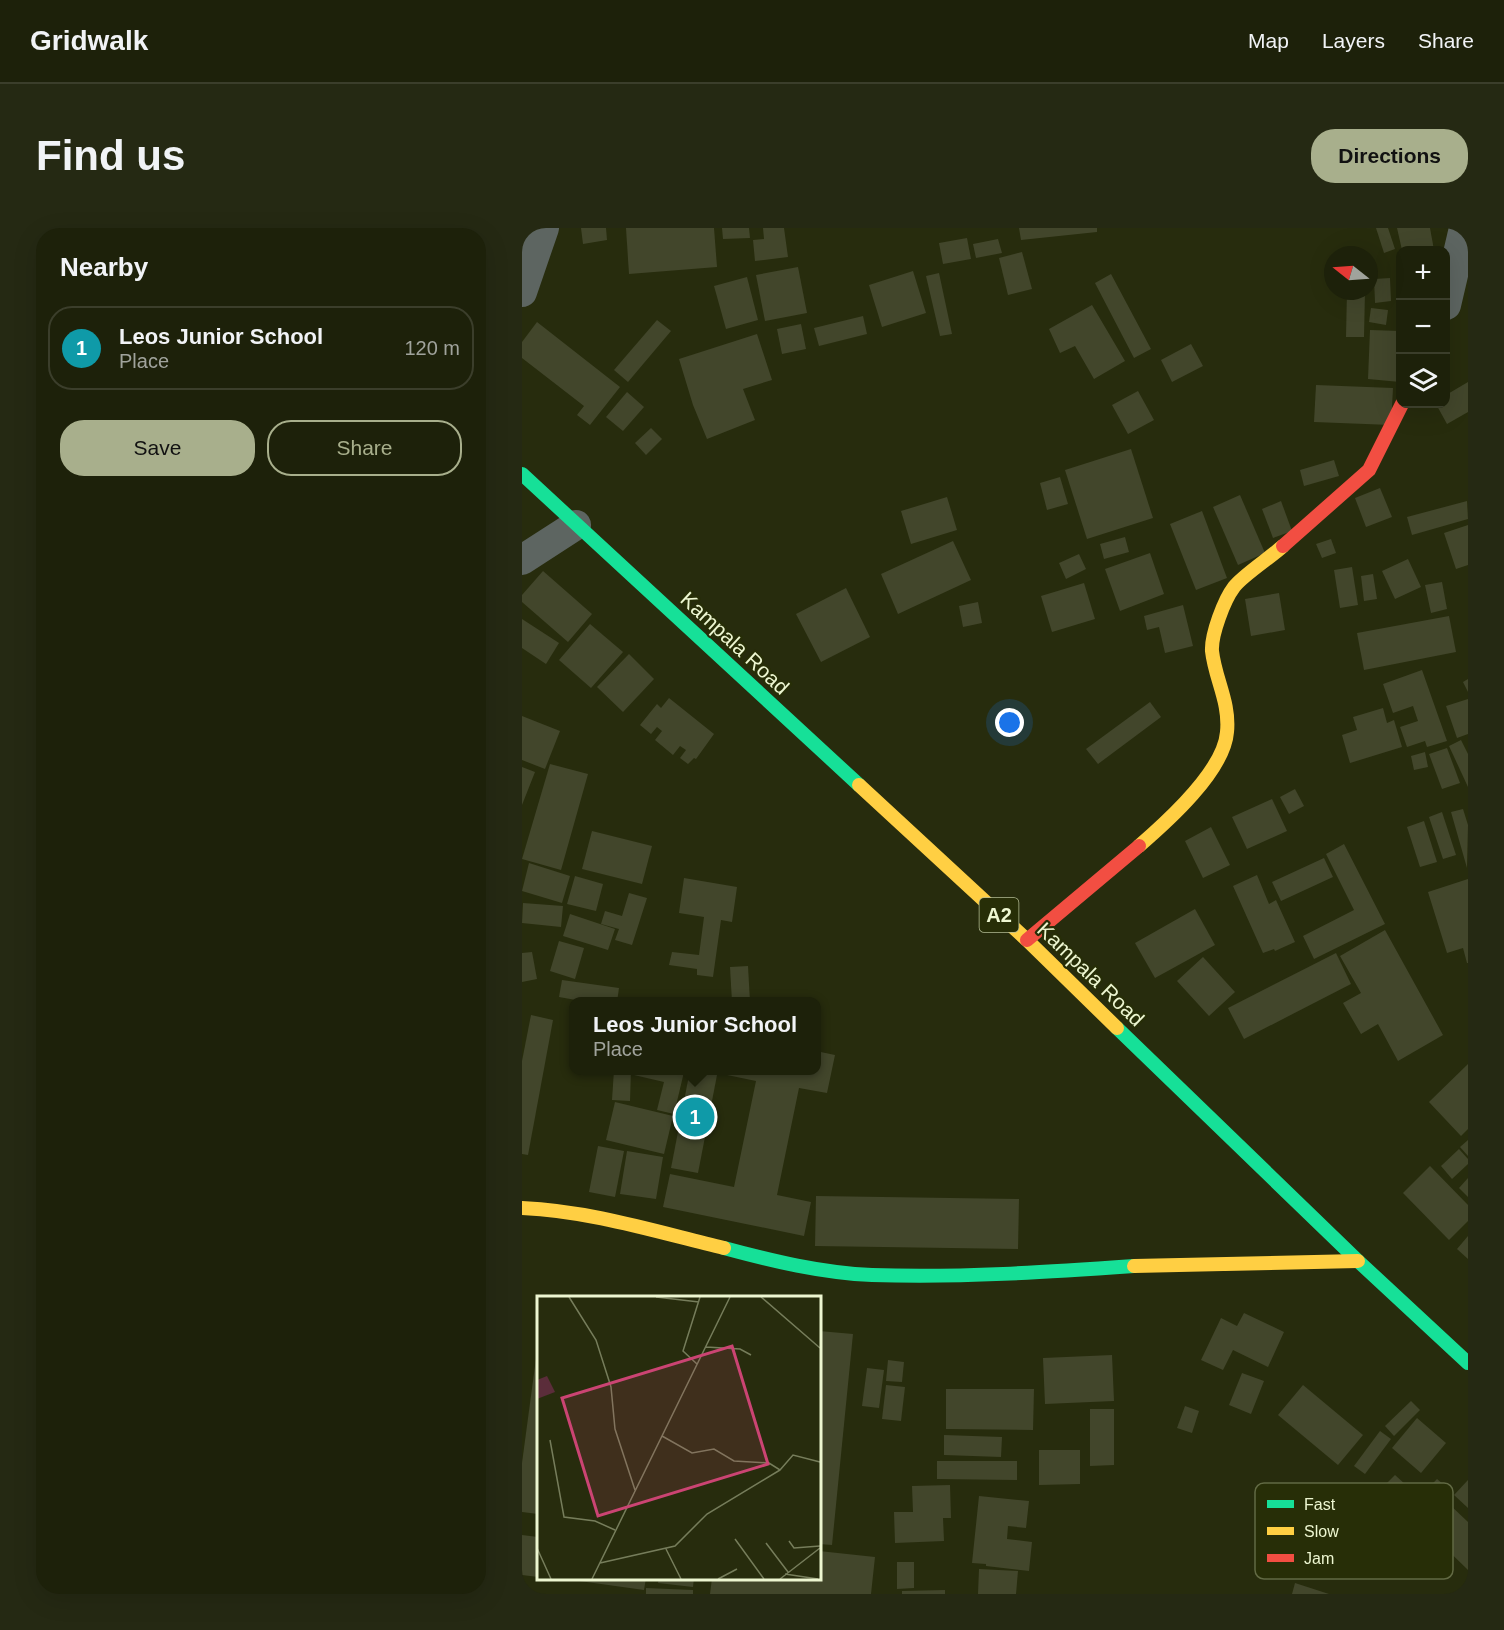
<!DOCTYPE html>
<meta charset="utf-8">
<style>
:root{--surface:#1d210a;--page:#252913;--text:#f1f3f6;--muted:#a0a39c;--line:#3b3e2b;--accent:#a8af8c}
body{margin:0;font-family:Helvetica,sans-serif;background:var(--page);color:var(--text)}
.controls{position:absolute;right:18px;top:18px;display:grid;overflow:hidden;border-radius:12px;box-shadow:0 6px 24px #0002}
.controls button{width:54px;height:54px;display:grid;place-items:center;padding:0;border:0;border-bottom:2px solid var(--line);background:var(--surface);color:var(--text);font:30px sans-serif}
.compass{position:absolute;left:802px;top:18px;width:54px;height:54px;border-radius:50%;background:var(--surface);box-shadow:0 6px 24px #0002;rotate:287deg}
.you{position:absolute;left:488px;top:495px;width:21px;height:21px;margin:-15px;border:4px solid #fff;border-radius:50%;background:#1a73e8;box-shadow:0 0 0 9px #1a73e833}
.badge{display:grid;place-items:center;width:39px;height:39px;border-radius:50%;background:var(--accent);color:#fff;font-size:20px;font-weight:700}
.pin{position:absolute;translate:-50% -50%;border:3px solid #fff;box-shadow:0 2px 6px #0006}
.popup{position:absolute;left:47px;top:769px;width:252px;height:78px;box-sizing:border-box;display:grid;place-content:center;border-radius:12px;background:var(--surface);filter:drop-shadow(0 2px 4px #0005);font-size:20px;white-space:nowrap;color:var(--muted)}
.popup b{font-size:22px;color:var(--text)}
.popup::after{content:'';position:absolute;left:50%;top:100%;margin-left:-12px;border:12px solid transparent;border-top-color:var(--surface)}
.list{margin:0;padding:0;list-style:none}
h2{display:flex;justify-content:space-between;align-items:center;height:78px;margin:0;padding:0 24px;font-size:26px}
h2 small{font-size:20px;font-weight:400;color:var(--muted)}
.list li{display:grid;grid-template-columns:39px 1fr auto;gap:18px;align-items:center;box-sizing:border-box;height:84px;margin:0 12px 12px;padding:0 12px;border:2px solid var(--line);border-radius:24px}
.list b{display:block;font-size:22px;white-space:nowrap}
.list p{margin:0;font-size:20px;white-space:nowrap;color:var(--muted)}
.list em{font-size:20px;font-style:normal;color:var(--muted)}
.actions{display:flex;gap:12px;padding:18px 24px}
.actions a{flex:1;padding:14px 0;border:2px solid var(--accent);border-radius:24px;text-align:center;font-size:21px;color:var(--accent)}
.actions .main{background:var(--accent);color:#111}
.icon{flex:none;width:33px;height:33px;fill:none;stroke:currentColor;stroke-width:2;stroke-linecap:round;stroke-linejoin:round}
.map{position:relative;flex:none;width:946px;height:1366px;overflow:hidden;border-radius:24px}
header{display:flex;align-items:center;gap:36px;box-sizing:border-box;height:84px;padding:0 30px;background:var(--surface);border-bottom:2px solid var(--line)}
header strong{font-size:28px}
nav{display:flex;gap:33px;margin-inline-start:auto;font-size:21px}
.intro{display:flex;align-items:center;justify-content:space-between;box-sizing:border-box;height:144px;padding:0 36px}
h1{margin:0;font-size:42px}
.button{padding:15px 27px;border-radius:24px;background:var(--accent);color:#111;font-size:21px;font-weight:700}
main{display:flex;gap:36px;padding:0 36px}
aside{flex:1;background:var(--surface);border-radius:24px;box-shadow:0 6px 24px #0002}
.map>svg:first-child{display:block}
</style>
<header>
<strong>Gridwalk</strong>
<nav><a>Map</a><a>Layers</a><a>Share</a></nav>
</header>
<div class="intro"><h1>Find us</h1><a class="button">Directions</a></div>
<main>
<aside>
<h2>Nearby<small></small></h2>
<ul class="list">
<li><span class="badge" style="background:#0f9aa8">1</span><div><b>Leos Junior School</b><p>Place</p></div><em>120 m</em></li>
</ul>
<div class="actions"><a class="main">Save</a><a>Share</a></div>
</aside>
<div class="map">
<svg width="946" height="1366" viewBox="0 0 946 1366">
<rect width="100%" height="100%" fill="#272c0d"/>
<g fill="#42462b">
<polygon points="59,0 84,0 85,12 61,16"/>
<polygon points="104,0 192,0 195,39 107,46"/>
<polygon points="200,0 227,0 228,10 201,11"/>
<polygon points="241,0 262,0 266,29 233,33 231,12 242,11"/>
<polygon points="497,0 575,0 575,4 499,12"/>
<polygon points="854,0 866,0 873,21 862,25"/>
<polygon points="875,0 908,0 912,22 880,22"/>
<polygon points="445,10 449,31 421,36 417,15"/>
<polygon points="476,11 480,25 454,30 451,16"/>
<polygon points="500,24 510,61 486,67 477,30"/>
<polygon points="276,39 285,85 243,93 234,47"/>
<polygon points="391,43 404,85 360,99 347,57"/>
<polygon points="417,45 430,106 418,108 404,48"/>
<polygon points="589,46 629,121 612,130 573,55"/>
<polygon points="225,49 236,92 204,101 192,58"/>
<polygon points="868,50 869,73 853,75 852,51"/>
<polygon points="825,63 843,63 842,109 824,109"/>
<polygon points="570,77 603,133 572,151 553,118 538,125 527,101"/>
<polygon points="849,80 866,82 864,97 847,94"/>
<polygon points="341,88 345,106 297,118 292,100"/>
<polygon points="135,92 149,103 106,154 92,142"/>
<polygon points="15,94 98,159 68,197 55,187 62,178 0,130 0,114"/>
<polygon points="279,96 284,121 260,126 255,101"/>
<polygon points="848,102 878,103 878,154 846,151"/>
<polygon points="235,106 250,152 221,161 233,192 185,211 171,177 157,131"/>
<polygon points="669,116 681,138 650,154 639,132"/>
<polygon points="946,154 946,184 925,196 914,176 924,176 924,167"/>
<polygon points="794,157 871,160 869,197 792,194"/>
<polygon points="616,163 632,192 606,206 590,177"/>
<polygon points="105,164 122,179 101,203 84,189"/>
<polygon points="129,200 140,211 124,227 113,215"/>
<polygon points="609,221 631,290 565,311 543,242"/>
<polygon points="812,232 817,248 782,258 778,242"/>
<polygon points="538,249 546,276 525,282 518,255"/>
<polygon points="858,260 870,289 844,299 833,270"/>
<polygon points="718,267 743,325 716,337 691,279"/>
<polygon points="425,269 435,302 389,316 379,283"/>
<polygon points="759,273 770,303 751,310 740,281"/>
<polygon points="945,273 946,291 890,307 885,289"/>
<polygon points="680,283 705,350 674,362 648,296"/>
<polygon points="946,297 946,337 934,341 922,305"/>
<polygon points="603,309 607,324 582,331 578,316"/>
<polygon points="809,311 814,325 800,330 794,316"/>
<polygon points="431,313 449,352 376,386 359,346"/>
<polygon points="628,325 642,366 598,383 583,341"/>
<polygon points="557,326 564,341 544,351 537,335"/>
<polygon points="886,331 899,359 873,371 860,343"/>
<polygon points="830,339 836,377 818,380 812,342"/>
<polygon points="21,343 70,386 46,414 0,374 0,367"/>
<polygon points="851,346 855,371 842,373 839,348"/>
<polygon points="920,354 925,381 909,385 903,357"/>
<polygon points="562,355 573,391 530,404 519,368"/>
<polygon points="324,360 348,409 299,434 274,386"/>
<polygon points="757,365 763,402 729,408 723,371"/>
<polygon points="456,374 460,395 441,399 437,378"/>
<polygon points="661,377 671,418 643,425 637,399 625,402 622,388"/>
<polygon points="927,388 934,424 842,442 835,405"/>
<polygon points="0,391 37,415 24,436 0,420"/>
<polygon points="68,396 101,424 69,460 37,432"/>
<polygon points="107,426 132,451 101,484 75,459"/>
<polygon points="900,442 925,513 905,519 903,513 885,519 878,499 896,493 891,478 871,485 861,456"/>
<polygon points="946,451 946,464 941,454"/>
<polygon points="147,470 192,506 174,531 172,530 166,536 158,530 164,522 158,518 151,527 133,512 140,503 135,499 129,506 118,497 135,476 139,480"/>
<polygon points="946,471 946,506 935,510 924,478"/>
<polygon points="628,474 639,489 576,536 564,521"/>
<polygon points="861,480 865,495 872,492 880,519 828,535 820,507 835,502 831,489"/>
<polygon points="0,488 38,503 23,541 0,532"/>
<polygon points="939,512 946,526 946,559 927,518"/>
<polygon points="925,520 938,555 920,561 907,526"/>
<polygon points="903,524 906,539 892,542 889,528"/>
<polygon points="28,536 66,546 39,642 0,631"/>
<polygon points="0,539 13,544 0,577"/>
<polygon points="773,561 782,578 767,586 758,569"/>
<polygon points="750,571 765,603 725,621 710,589"/>
<polygon points="941,581 946,597 945,640 929,584"/>
<polygon points="920,584 934,627 921,631 907,589"/>
<polygon points="902,593 915,634 898,639 885,599"/>
<polygon points="689,599 708,637 681,650 663,613"/>
<polygon points="70,603 130,618 120,656 60,641"/>
<polygon points="822,616 863,696 792,731 781,708 832,682 804,626"/>
<polygon points="802,630 811,649 759,673 750,654"/>
<polygon points="7,635 48,648 40,675 0,663"/>
<polygon points="735,647 747,676 754,672 773,714 753,723 752,721 741,725 711,658"/>
<polygon points="53,648 81,656 74,683 45,676"/>
<polygon points="162,650 215,659 210,694 199,692 191,749 175,747 175,741 147,737 150,724 177,727 182,689 157,685"/>
<polygon points="946,651 946,735 945,735 941,720 925,725 906,664"/>
<polygon points="107,665 125,670 110,717 93,712 97,701 79,696 83,683 100,688"/>
<polygon points="1,675 41,678 39,699 0,695"/>
<polygon points="673,681 693,717 633,750 613,715"/>
<polygon points="48,686 93,701 86,722 41,708"/>
<polygon points="863,702 921,807 876,833 856,796 839,806 821,775 839,765 818,728"/>
<polygon points="37,713 62,720 53,751 28,743"/>
<polygon points="10,724 15,751 0,754 0,725"/>
<polygon points="814,725 829,756 722,811 706,780"/>
<polygon points="681,729 713,764 687,788 655,753"/>
<polygon points="226,738 228,774 210,774 208,739"/>
<polygon points="40,752 97,760 95,774 65,774 37,769"/>
<polygon points="9,787 31,792 6,927 0,926 0,833"/>
<polygon points="294,823 313,827 305,865 277,860 255,967 289,974 282,1008 141,979 148,946 212,959 234,853 205,847 205,842 294,842"/>
<polygon points="946,836 946,901 939,908 907,874"/>
<polygon points="92,842 109,842 108,873 90,872"/>
<polygon points="113,842 160,842 162,844 152,886 135,882 142,854 112,847"/>
<polygon points="168,842 196,842 176,945 149,940"/>
<polygon points="93,874 151,888 142,926 84,912"/>
<polygon points="946,912 946,928 938,919"/>
<polygon points="76,918 102,923 93,969 67,964"/>
<polygon points="937,921 946,931 946,936 930,951 919,938"/>
<polygon points="105,923 141,929 134,971 98,966"/>
<polygon points="908,938 946,977 946,993 927,1012 881,965"/>
<polygon points="946,950 946,969 937,960"/>
<polygon points="294,968 497,971 496,1021 293,1018"/>
<polygon points="946,1008 946,1031 935,1021"/>
<polygon points="722,1085 762,1104 746,1139 711,1122 701,1142 679,1132 699,1090 715,1098"/>
<polygon points="297,1103 331,1106 310,1317 297,1316"/>
<polygon points="15,1123 16,1123 16,1286 0,1284 0,1235"/>
<polygon points="590,1127 592,1173 523,1176 521,1130"/>
<polygon points="366,1132 382,1134 380,1154 364,1153"/>
<polygon points="345,1140 362,1142 357,1180 340,1178"/>
<polygon points="720,1145 742,1153 729,1186 707,1177"/>
<polygon points="364,1157 383,1159 379,1193 360,1191"/>
<polygon points="781,1157 841,1207 816,1237 756,1187"/>
<polygon points="424,1161 512,1161 511,1202 424,1201"/>
<polygon points="889,1173 898,1182 872,1208 863,1198"/>
<polygon points="663,1178 677,1183 670,1205 655,1200"/>
<polygon points="568,1181 592,1181 592,1237 568,1238"/>
<polygon points="895,1190 924,1215 899,1245 870,1220"/>
<polygon points="858,1203 869,1211 843,1246 832,1238"/>
<polygon points="422,1207 480,1209 479,1229 422,1227"/>
<polygon points="517,1222 558,1222 558,1256 517,1257"/>
<polygon points="415,1233 495,1233 495,1252 415,1251"/>
<polygon points="873,1247 895,1267 883,1279 861,1259"/>
<polygon points="915,1251 928,1262 898,1294 885,1282"/>
<polygon points="946,1252 946,1280 932,1267"/>
<polygon points="428,1257 429,1290 421,1290 422,1313 373,1315 372,1284 391,1284 390,1258"/>
<polygon points="863,1263 879,1280 861,1298 845,1282"/>
<polygon points="457,1268 507,1273 504,1300 486,1298 485,1311 510,1314 507,1343 464,1338 464,1336 450,1335"/>
<polygon points="928,1277 946,1294 946,1342 904,1301"/>
<polygon points="882,1284 893,1295 862,1329 850,1318"/>
<polygon points="835,1302 847,1313 835,1327 822,1316"/>
<polygon points="0,1307 16,1309 16,1349 0,1347"/>
<polygon points="297,1323 353,1329 349,1366 188,1366 190,1350 297,1350"/>
<polygon points="375,1334 392,1334 392,1360 375,1361"/>
<polygon points="457,1341 496,1343 494,1366 456,1366"/>
<polygon points="36,1350 124,1350 122,1362"/>
<polygon points="137,1350 172,1350 171,1359 136,1355"/>
<polygon points="773,1355 807,1366 770,1366"/>
<polygon points="124,1360 171,1362 171,1366 124,1366"/>
<polygon points="423,1362 423,1366 380,1366 380,1363"/>
</g>
<g fill="none" stroke-linecap="round" stroke-linejoin="round">
<g stroke="#5d6561" stroke-width="30">
<polyline points="0,64 22,0"/>
<polyline points="924,77 942,0"/>
<polyline points="0,332 54,297"/>
</g>
<g stroke="#16e098" stroke-width="14">
<polyline points="0,246 337,557"/>
<polyline points="595,800 836,1033 946,1135"/>
<path d="M202 1020C250 1033 300 1045 350 1047 438 1050 525 1044 612 1038"/>
</g>
<g stroke="#ffcf43" stroke-width="14">
<polyline points="337,557 505,712 595,800"/>
<path d="M617 618C646 593 702 543 705 504 708 474 693 451 690 423 689 407 702 372 712 359 720 348 749 329 761 318"/>
<path d="M0 980C69 983 135 1004 202 1020"/>
<polyline points="612,1038 836,1033"/>
</g>
<g stroke="#f24e42" stroke-width="14">
<polyline points="761,318 847,242 880,176"/>
<polyline points="505,712 617,618"/>
</g>
</g>
<g text-anchor="middle" dominant-baseline="central" stroke-width="4.5" stroke-linejoin="round" paint-order="stroke">
<rect fill="#272e07" stroke="#b2ba94" stroke-width="1.5" x="457.5" y="670" width="39" height="34" rx="4.5"/>
<g font-size="20" font-weight="bold" fill="#edf6d1">
<text x="477" y="687">A2</text>
</g>
<g font-size="21" fill="#edf6d1" stroke="#272e07">
<text transform="translate(213 415) rotate(43)">Kampala Road</text>
<text transform="translate(569 746) rotate(44)">Kampala Road</text>
</g>
</g>
<g transform="translate(15 1068)">
<rect width="284" height="284" fill="#272c0d"/>
<path d="M10 80 18 96 0 103V84Z" fill="#5b2d3a"/>
<path fill="none" stroke="#767d5b" stroke-width="1.5" d="M32 1 59 44 74 91 78 133 98 194M119 1 162 6M224 1 283 52M169 51 203 53 214 59M160 68 146 55 163 1M125 140 155 157 177 153 197 165 232 167 243 174 256 159 283 166M13 144 27 221 58 225 78 234M198 243 227 283M252 245 257 252 283 250M229 247 251 276M0 252 14 283M129 253 144 283M63 267 138 250 170 218 243 174M248 278 281 283M55 283 193 1M181 283 200 273M243 283 283 252"/>
<path fill="#cb4473" fill-opacity="0.15" stroke="#cb4473" stroke-width="3" d="M195 50 231 168 61 220 25 102Z"/>
<rect width="284" height="284" fill="none" stroke="#edf6d1" stroke-width="3"/>
</g>
<rect x="733" y="1255" width="198" height="96" rx="9" fill="#272e07" stroke="#626a44" stroke-width="1.5"/>
<rect x="745" y="1272" width="27" height="8" fill="#16e098"/>
<rect x="745" y="1299" width="27" height="8" fill="#ffcf43"/>
<rect x="745" y="1326" width="27" height="8" fill="#f24e42"/>
<g font-size="16" fill="#edf6d1">
<text x="782" y="1282">Fast</text>
<text x="782" y="1309">Slow</text>
<text x="782" y="1336">Jam</text>
</g>
</svg>
<div class="controls">
<button>+</button>
<button>−</button>
<button><svg class="icon" aria-label="layers" viewBox="0 0 24 24"><path d="M12 4l9 5-9 5-9-5zM3 14l9 5 9-5"/></svg></button>
</div>
<svg class="compass" viewBox="-18 -18 36 36"><path d="M0-13l5 13h-10z" fill="#e53935"/><path d="M0 13l5-13h-10z" fill="#a0a39c"/></svg>
<div class="you"></div>
<div class="pin badge" style="left:173px;top:889px;background:#0f9aa8">1</div>
<div class="popup"><b>Leos Junior School</b>Place</div>
</div>
</main>
